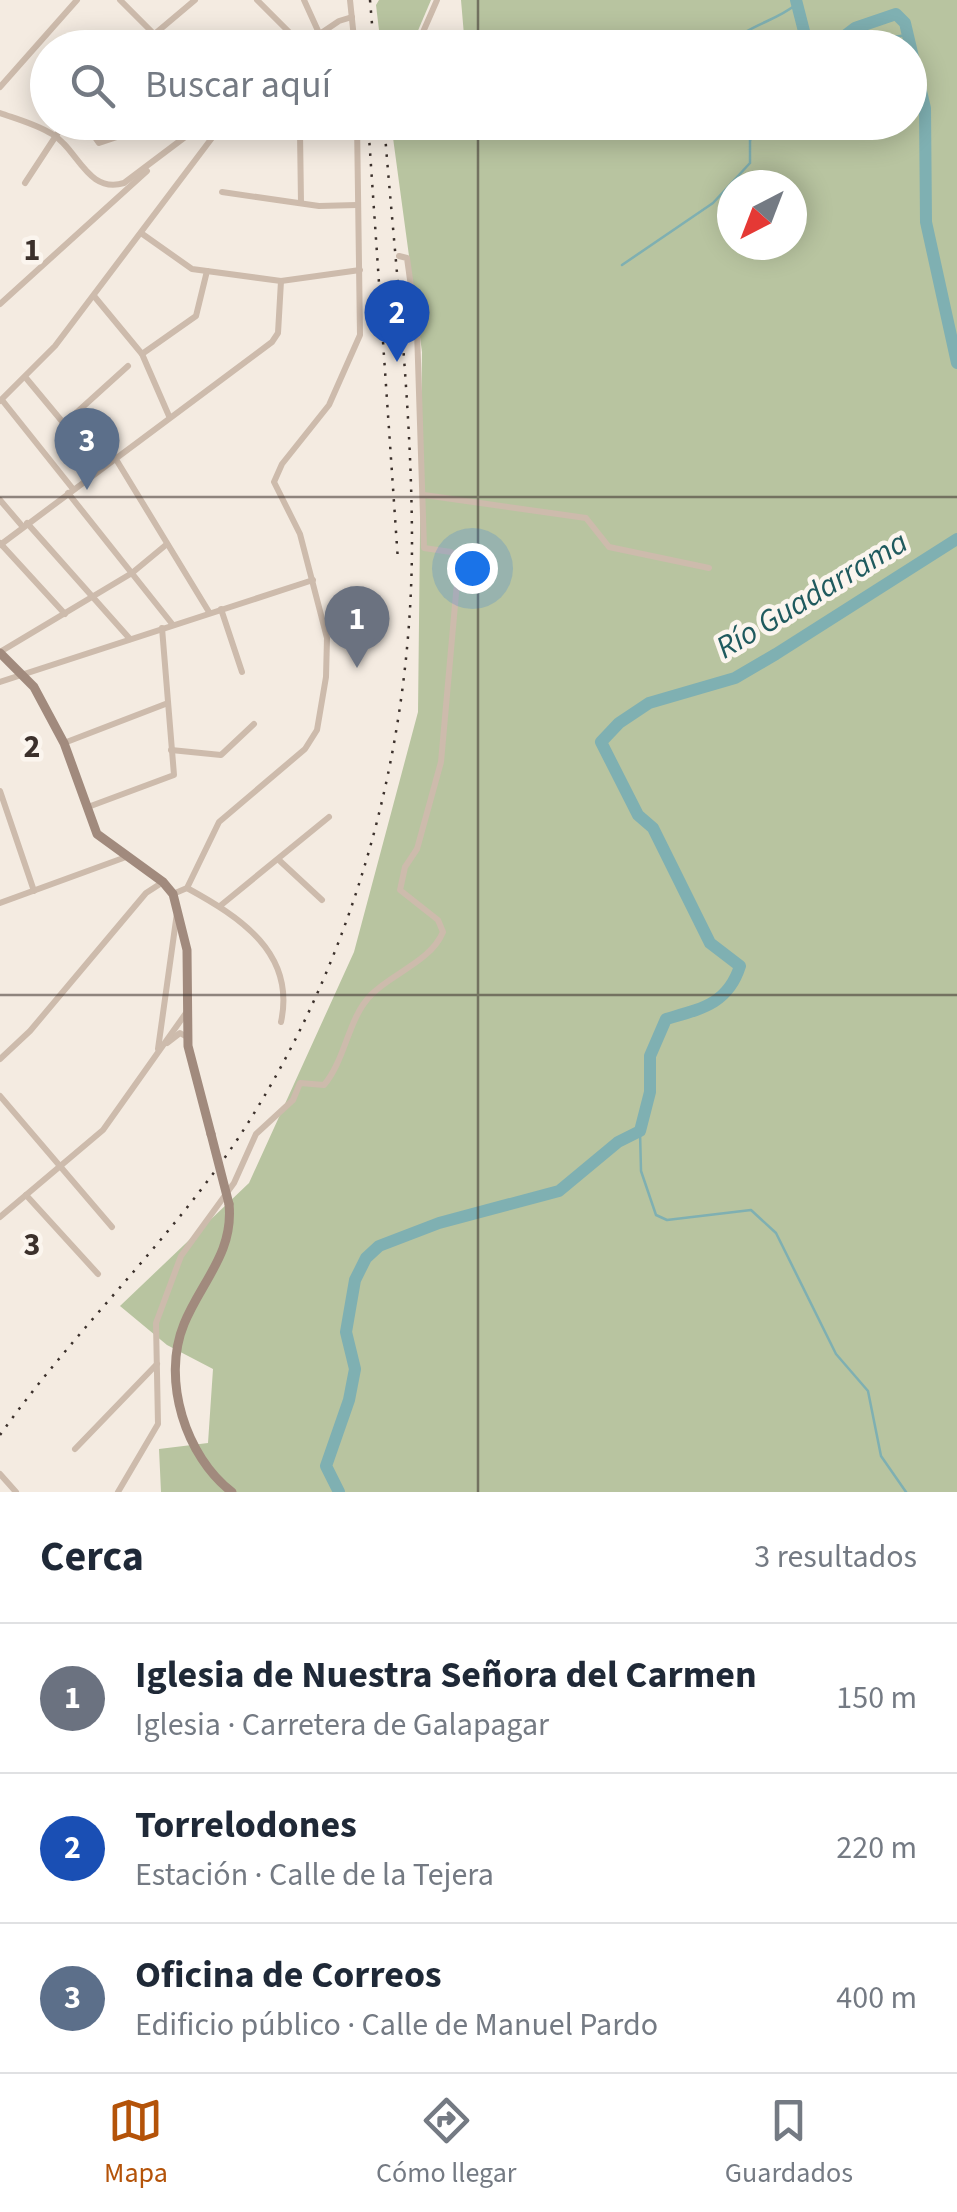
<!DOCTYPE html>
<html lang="es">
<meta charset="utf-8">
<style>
:root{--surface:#fff;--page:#f6f6f7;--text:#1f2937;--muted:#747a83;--line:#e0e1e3;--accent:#b45309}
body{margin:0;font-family:"Source Sans 3",sans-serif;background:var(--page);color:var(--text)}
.compass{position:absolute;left:717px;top:170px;width:90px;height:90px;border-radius:50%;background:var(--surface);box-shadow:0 5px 25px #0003;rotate:222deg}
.you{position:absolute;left:472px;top:568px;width:35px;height:35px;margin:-25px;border:8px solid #fff;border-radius:50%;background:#1a73e8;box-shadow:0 0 0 15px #1a73e833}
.badge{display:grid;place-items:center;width:65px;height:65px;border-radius:50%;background:var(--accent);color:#fff;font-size:32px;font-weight:700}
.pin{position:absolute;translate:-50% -82px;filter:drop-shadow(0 2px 5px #0008)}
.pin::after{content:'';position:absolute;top:52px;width:35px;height:30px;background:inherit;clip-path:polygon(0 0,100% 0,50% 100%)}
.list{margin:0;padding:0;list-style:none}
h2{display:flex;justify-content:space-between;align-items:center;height:130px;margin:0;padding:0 40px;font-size:42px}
h2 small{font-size:32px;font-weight:400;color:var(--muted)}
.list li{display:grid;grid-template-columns:65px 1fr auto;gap:30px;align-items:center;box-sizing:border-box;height:150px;padding:0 40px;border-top:2px solid var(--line)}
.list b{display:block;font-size:38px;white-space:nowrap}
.list p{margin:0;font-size:32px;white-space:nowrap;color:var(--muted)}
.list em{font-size:32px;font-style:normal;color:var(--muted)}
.icon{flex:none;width:55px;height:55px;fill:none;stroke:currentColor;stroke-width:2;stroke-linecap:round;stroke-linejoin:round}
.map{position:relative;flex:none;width:957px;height:1492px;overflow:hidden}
.search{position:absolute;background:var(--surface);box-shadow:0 5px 25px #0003;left:30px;right:30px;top:30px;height:110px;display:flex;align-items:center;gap:25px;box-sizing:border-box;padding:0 35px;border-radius:55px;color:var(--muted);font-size:38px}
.sheet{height:580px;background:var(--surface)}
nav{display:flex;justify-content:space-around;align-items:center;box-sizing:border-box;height:140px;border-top:2px solid var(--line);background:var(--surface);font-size:28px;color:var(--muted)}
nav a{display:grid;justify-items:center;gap:5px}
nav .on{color:var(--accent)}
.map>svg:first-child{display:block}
</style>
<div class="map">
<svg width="957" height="1492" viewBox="0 0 957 1492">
<rect width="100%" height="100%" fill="#f4ebe1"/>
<g fill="#b8c4a0" fill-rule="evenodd">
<polygon points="379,0 431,0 411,47 381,47 376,5"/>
<path d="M461 0H957V1492H161L159 1449 208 1443 213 1369 167 1345 120 1306 249 1183 354 952 418 712 422 352 391 123 910 122V48L465 47ZM732 185H792V245H732Z"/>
</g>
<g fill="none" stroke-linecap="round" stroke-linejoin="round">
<g stroke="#7fb0b2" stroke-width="2.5">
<polyline points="518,48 551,37 577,48"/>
<path d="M725 48C752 22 771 24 797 4"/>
<polyline points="870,48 884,38 908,35"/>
<polyline points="622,265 713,203 750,163 750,140 774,122"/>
<polyline points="640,1131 641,1171 656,1215 667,1220 751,1210 776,1233 836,1354 868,1391 881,1456 906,1492"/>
</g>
<g stroke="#7fb0b2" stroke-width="12">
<polyline points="796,0 806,39 820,48"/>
<polyline points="829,48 855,28 896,14 905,23 925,108 926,222 957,363"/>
<path d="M339 1492 326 1466 349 1400 355 1369 346 1332 355 1280 366 1258 379 1246 439 1223 559 1191 618 1142 640 1131 650 1092V1056L666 1019C701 1009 728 1004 740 966L710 943 653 828 638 815 601 742 619 723 649 703 735 678 776 654 957 539"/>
</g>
<g stroke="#cdbbac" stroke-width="6">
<polyline points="120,0 153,33"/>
<polyline points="257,0 303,46"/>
<polyline points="304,0 319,33"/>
<polyline points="350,0 355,48"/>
<polyline points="302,46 339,21 352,17"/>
<polyline points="138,48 195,0"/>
<polyline points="416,48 437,0"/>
<polyline points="0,87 77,0"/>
<path d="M0 113C17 119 36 124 52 134 78 149 87 194 124 183L205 122"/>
<polyline points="84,122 99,143 126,134"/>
<polyline points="295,122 292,127 297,132 303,129 301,122"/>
<polyline points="300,132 301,203"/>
<polyline points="25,183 65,122"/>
<polyline points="222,192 319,206 357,205"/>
<polyline points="141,233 192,269 281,281 360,270"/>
<polyline points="94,296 142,354 169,416"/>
<polyline points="0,304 147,171"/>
<polyline points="142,354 196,316 207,271"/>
<polyline points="26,378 100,467"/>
<polyline points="2,400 73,489"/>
<polyline points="0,401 55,346 224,122"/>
<polyline points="65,423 128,366"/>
<polyline points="114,456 209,612"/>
<polyline points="68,493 173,625"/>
<polyline points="424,495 586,518 609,547 709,568"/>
<polyline points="0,500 23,527"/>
<polyline points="27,523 130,639"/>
<polyline points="0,543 65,614"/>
<polyline points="0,545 272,342 278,333 281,281"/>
<polyline points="221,609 242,672"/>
<polyline points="0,652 132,573 167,544"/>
<polyline points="0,682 313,580"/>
<polyline points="64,743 168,703"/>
<polyline points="171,750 221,755 254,724"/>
<polyline points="0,791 34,891"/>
<polyline points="88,807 174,775 162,628"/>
<polyline points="280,861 322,900"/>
<path d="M187 888C240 917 296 953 281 1022"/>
<polyline points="173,894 187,888 219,822 305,749 317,730 326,677 327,638 300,534 274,482 282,464 329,405 360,335 357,122"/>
<polyline points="0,903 126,857"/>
<polyline points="220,906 329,817"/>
<polyline points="167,1043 180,1033 187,1037"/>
<polyline points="158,1049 177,913"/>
<polyline points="0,1059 30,1031 146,893 163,882"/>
<polyline points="0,1096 112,1227"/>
<polyline points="26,1195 98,1274"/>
<polyline points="0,1217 103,1130 186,1013"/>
<polyline points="75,1449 157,1364"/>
<polyline points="0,1474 16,1492"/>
<path d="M118 1492 158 1424 156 1323 181 1256 234 1183 256 1134 293 1100 300 1083 324 1085C346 1059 348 1017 372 994 393 973 431 961 443 932L438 920 400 890 405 867 417 849 441 762 459 560 451 552 424 548 417 330 407 258 399 256"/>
</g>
<g stroke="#a18a7d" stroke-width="9">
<polyline points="0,653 34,687 64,743 97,834 163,882 173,894 187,950 188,1046 211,1134"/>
<path d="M229 1204C234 1253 201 1282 184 1324 161 1380 186 1457 232 1492"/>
</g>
<g stroke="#3b302b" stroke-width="2.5" stroke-dasharray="2.5 8" stroke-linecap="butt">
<polyline points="370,0 374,48"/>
<polyline points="368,122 398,561"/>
<path d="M0 1435C73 1332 166 1245 237 1140 353 964 411 756 412 546 412 405 395 263 384 122"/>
</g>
<polyline stroke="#a18a7d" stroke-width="9" points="211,1134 229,1204"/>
</g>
<path fill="none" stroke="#3b302b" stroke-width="2.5" stroke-opacity="0.55" d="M478 0V48M478 122V1492M0 497H957M0 995H957"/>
<g text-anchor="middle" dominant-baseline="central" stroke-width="9" stroke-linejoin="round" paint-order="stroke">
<g font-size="32" font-style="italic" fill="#1f5a5e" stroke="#fbf5ee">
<text transform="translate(812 595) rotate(-31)">Río Guadarrama</text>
</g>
</g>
<g font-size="32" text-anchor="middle" font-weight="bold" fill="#3b302b" stroke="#fbf5ee" stroke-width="9" stroke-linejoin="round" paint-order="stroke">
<text x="32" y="260">1</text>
<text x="32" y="757">2</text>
<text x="32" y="1255">3</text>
</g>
</svg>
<svg class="compass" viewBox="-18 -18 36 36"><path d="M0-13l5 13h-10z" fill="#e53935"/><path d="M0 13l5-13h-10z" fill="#747a83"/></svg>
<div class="you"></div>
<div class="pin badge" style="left:357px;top:668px;background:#6b7280">1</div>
<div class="pin badge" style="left:397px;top:362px;background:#1a4fb4">2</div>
<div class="pin badge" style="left:87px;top:490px;background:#5c6f8a">3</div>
<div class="search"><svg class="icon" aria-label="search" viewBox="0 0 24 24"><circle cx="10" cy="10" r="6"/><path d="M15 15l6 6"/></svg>Buscar aquí</div>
</div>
<section class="sheet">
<h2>Cerca<small>3 resultados</small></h2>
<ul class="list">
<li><span class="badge" style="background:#6b7280">1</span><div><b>Iglesia de Nuestra Señora del Carmen</b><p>Iglesia · Carretera de Galapagar</p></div><em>150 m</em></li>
<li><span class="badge" style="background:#1a4fb4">2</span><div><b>Torrelodones</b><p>Estación · Calle de la Tejera</p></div><em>220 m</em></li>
<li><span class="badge" style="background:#5c6f8a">3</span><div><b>Oficina de Correos</b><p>Edificio público · Calle de Manuel Pardo</p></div><em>400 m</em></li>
</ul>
</section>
<nav>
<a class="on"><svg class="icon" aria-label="map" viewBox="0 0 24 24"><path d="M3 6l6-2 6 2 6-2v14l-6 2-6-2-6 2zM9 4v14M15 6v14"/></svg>Mapa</a>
<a><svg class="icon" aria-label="directions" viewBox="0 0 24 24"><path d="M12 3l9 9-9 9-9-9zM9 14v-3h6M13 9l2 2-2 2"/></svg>Cómo llegar</a>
<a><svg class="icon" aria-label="saved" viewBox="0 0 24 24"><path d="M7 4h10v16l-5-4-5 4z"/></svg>Guardados</a>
</nav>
